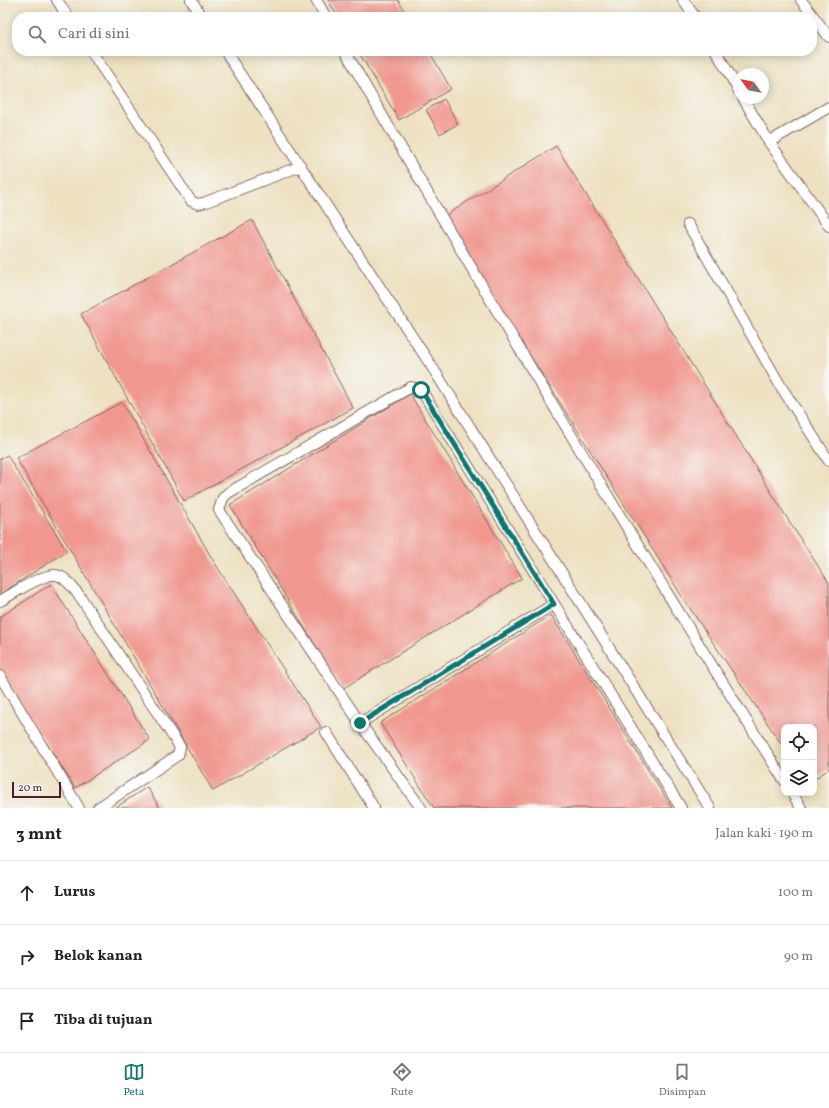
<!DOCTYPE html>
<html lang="id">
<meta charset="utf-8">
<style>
:root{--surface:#fff;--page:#f2f2f2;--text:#222;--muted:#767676;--line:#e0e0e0;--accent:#0f766e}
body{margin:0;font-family:Vollkorn,serif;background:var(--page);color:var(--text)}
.controls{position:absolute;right:12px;bottom:12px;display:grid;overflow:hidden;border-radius:8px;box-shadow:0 2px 10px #0003}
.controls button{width:36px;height:36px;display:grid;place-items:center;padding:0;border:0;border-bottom:1px solid var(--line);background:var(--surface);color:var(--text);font:20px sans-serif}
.compass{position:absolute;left:733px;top:68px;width:36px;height:36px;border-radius:50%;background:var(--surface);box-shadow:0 2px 10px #0003;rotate:303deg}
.scale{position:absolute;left:12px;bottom:10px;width:49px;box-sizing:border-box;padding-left:4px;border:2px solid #4a1f2b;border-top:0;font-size:11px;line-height:14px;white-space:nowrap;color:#4a1f2b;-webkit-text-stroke:3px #f6f6f2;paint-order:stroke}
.stop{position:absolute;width:12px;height:12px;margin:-9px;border:3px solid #0f766e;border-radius:50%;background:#fff}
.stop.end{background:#0f766e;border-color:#fff;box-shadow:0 1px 4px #0008}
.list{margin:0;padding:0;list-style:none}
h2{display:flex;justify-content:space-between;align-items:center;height:52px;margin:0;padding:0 16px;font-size:17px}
h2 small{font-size:13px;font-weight:400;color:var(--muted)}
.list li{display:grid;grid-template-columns:26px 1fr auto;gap:12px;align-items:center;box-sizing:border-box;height:64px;padding:0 16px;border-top:1px solid var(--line)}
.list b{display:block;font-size:15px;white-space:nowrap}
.list em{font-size:13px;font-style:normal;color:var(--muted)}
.icon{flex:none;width:22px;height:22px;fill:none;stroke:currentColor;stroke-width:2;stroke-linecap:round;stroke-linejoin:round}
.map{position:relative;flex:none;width:829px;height:808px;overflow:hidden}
.search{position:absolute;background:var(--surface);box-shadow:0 2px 10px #0003;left:12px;right:12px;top:12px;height:44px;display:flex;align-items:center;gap:10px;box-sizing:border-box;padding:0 14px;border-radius:16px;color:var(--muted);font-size:15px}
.sheet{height:244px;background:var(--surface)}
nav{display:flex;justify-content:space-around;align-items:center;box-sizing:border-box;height:56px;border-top:1px solid var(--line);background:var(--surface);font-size:11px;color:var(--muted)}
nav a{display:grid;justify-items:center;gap:2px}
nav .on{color:var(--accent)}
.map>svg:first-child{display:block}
</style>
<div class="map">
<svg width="829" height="808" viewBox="0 0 829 808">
<rect width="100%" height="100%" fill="#f6f6f2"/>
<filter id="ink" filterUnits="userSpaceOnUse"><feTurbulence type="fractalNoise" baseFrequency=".025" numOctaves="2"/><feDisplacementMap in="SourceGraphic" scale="8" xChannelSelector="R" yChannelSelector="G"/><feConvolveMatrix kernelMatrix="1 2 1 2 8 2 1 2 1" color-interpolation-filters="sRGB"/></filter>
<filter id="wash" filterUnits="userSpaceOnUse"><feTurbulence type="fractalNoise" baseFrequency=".012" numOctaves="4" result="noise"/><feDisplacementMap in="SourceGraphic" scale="16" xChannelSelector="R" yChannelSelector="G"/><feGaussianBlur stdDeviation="0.9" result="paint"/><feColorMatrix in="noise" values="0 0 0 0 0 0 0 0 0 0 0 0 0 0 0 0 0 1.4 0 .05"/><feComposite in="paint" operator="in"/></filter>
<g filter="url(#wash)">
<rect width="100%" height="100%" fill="#ede1c1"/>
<g id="blocks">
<g fill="#f09890">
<polygon points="328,0 398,0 408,17 338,17"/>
<polygon points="358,51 429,51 451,89 399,120"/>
<polygon points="444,99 458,124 440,134 426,110"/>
<polygon points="556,146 794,529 829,583 829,769 814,779 814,727 784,727 784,748 685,601 443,217"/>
<polygon points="252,220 353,408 184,501 81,314"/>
<polygon points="410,394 522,578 342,689 230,505"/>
<polygon points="122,402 214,562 321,727 213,791 16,458"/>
<polygon points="7,455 67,551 0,594 0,459"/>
<polygon points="51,584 150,740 75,788 0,670 0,617"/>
<polygon points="551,615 672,808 434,808 380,723"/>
<polygon points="147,787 160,808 115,808"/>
</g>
</g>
</g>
<g filter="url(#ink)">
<use href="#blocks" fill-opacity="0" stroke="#836360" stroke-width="1"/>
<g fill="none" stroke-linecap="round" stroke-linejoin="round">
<defs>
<g id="service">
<polyline points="57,0 68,17"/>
<polyline points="191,0 202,17"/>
<polyline points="316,0 326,17"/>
<polyline points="683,0 695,17"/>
<polyline points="801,0 829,37"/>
<polyline points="91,51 191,201 198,204 206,202 301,166"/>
<polyline points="225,51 434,370 710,808"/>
<path d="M345 51C487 297 632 541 784 780"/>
<polyline points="716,51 739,91"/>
<polyline points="743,98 769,142 829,226"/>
<polyline points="769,142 829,107"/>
<polyline points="688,224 780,385 829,461"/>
<path d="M0 601C13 594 43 573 56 575 66 576 73 589 79 595L180 747 178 755 98 808"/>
<polyline points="0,676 79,808"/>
<polyline points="360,723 219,510 223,498 228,493 411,387 421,390 681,808"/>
<polyline points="326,732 374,808"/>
<polyline points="792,793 801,808"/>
<polyline points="421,808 360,723 554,604"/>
</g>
</defs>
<use href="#service" stroke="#836360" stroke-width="12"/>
<use href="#service" stroke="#fff" stroke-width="10"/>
</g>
</g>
<g fill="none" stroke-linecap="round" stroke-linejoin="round" filter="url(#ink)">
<polyline stroke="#0f766e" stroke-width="5" points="360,723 554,604 421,390"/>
</g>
</svg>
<div class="controls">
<button><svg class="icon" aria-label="locate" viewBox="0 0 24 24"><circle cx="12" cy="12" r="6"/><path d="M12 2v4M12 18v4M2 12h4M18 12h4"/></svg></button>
<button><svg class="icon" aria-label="layers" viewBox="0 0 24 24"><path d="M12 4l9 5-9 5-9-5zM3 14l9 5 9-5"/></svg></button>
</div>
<svg class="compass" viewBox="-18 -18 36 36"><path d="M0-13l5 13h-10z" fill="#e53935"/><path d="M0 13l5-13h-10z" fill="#767676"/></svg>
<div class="scale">20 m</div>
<div class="stop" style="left:421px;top:390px"></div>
<div class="stop end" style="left:360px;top:723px"></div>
<div class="search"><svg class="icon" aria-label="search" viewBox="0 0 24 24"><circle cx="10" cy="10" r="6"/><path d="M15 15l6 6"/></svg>Cari di sini</div>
</div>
<section class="sheet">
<h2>3 mnt<small>Jalan kaki · 190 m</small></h2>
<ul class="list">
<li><svg class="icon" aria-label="ahead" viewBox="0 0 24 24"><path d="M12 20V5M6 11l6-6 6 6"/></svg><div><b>Lurus</b></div><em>100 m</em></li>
<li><svg class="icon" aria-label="right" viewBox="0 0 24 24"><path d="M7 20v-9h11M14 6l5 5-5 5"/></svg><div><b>Belok kanan</b></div><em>90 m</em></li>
<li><svg class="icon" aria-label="arrive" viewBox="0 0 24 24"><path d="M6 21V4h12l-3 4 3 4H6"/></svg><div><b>Tiba di tujuan</b></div></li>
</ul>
</section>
<nav>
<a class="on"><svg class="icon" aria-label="map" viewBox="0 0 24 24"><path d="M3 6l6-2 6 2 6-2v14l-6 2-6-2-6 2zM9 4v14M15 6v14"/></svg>Peta</a>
<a><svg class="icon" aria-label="directions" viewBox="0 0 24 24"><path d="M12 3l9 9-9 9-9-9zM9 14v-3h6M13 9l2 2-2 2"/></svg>Rute</a>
<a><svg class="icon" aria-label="saved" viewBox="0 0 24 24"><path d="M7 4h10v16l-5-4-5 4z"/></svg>Disimpan</a>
</nav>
